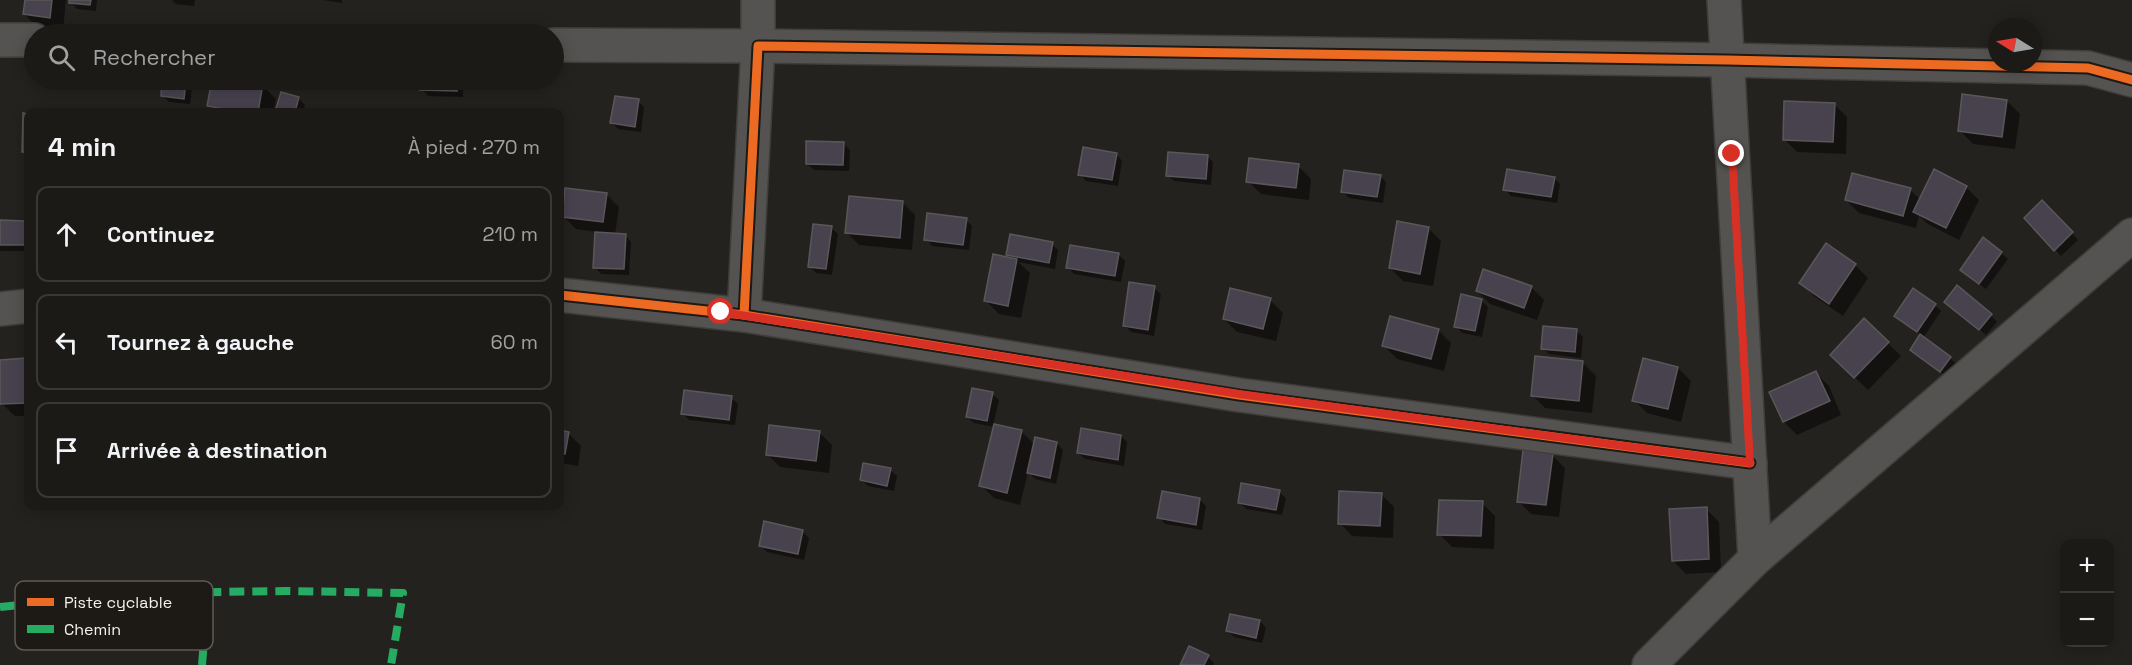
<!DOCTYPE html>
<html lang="fr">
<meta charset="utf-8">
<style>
:root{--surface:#1b1a17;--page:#242320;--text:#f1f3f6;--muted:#a0a1a1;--line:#393836}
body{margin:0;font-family:"Space Grotesk",sans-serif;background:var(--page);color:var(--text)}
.controls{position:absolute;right:18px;bottom:18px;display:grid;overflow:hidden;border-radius:12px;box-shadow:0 3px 15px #0003}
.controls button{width:54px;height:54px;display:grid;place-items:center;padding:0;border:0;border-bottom:2px solid var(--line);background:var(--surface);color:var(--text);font:30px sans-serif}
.compass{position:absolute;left:1988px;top:18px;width:54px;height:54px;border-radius:50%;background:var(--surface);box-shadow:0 3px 15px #0003;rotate:281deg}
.stop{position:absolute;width:18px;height:18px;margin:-14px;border:4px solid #d93025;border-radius:50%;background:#fff}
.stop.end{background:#d93025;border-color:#fff;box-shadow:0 2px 6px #0008}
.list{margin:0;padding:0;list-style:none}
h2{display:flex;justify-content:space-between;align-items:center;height:78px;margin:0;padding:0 24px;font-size:26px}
h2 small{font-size:20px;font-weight:400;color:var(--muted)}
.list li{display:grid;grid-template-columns:39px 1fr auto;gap:18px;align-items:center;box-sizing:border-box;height:96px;margin:0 12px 12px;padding:0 12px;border:2px solid var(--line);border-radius:12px}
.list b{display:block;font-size:22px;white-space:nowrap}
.list em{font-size:20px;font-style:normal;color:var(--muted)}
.icon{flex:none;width:33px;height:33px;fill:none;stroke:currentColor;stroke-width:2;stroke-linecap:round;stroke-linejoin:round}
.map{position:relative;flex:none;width:2132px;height:665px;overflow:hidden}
.search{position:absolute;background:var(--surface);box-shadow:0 3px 15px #0003;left:24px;top:24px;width:540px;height:66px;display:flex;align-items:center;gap:15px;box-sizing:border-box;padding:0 21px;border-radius:33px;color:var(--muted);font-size:22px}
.panel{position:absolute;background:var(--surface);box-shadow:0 3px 15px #0003;left:24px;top:108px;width:540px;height:402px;border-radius:12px}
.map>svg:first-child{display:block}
</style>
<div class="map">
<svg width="2132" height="665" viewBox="0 0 2132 665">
<rect width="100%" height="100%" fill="#24221f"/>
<g fill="#0007">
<polygon points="26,0 66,0 63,30 37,27 24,14"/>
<polygon points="71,0 97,0 96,11 77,9 71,3"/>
<polygon points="172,0 195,0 194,6 176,4"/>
<polygon points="323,0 342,0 342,3"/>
<polygon points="164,80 193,80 190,104 169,102 162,95"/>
<polygon points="214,80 230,80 263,86 276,99 273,112 215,112 209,106"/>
<polygon points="422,80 461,80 463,82 463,97 428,96 422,89"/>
<polygon points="282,94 298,98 305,105 303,112 277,112"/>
<polygon points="638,101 644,107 641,132 618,129 612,123"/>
<polygon points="2007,101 2020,114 2015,149 1973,144 1960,131"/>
<polygon points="1834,104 1847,117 1846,154 1797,152 1784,139"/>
<polygon points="25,115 28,115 28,156 24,151"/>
<polygon points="844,144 850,150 849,171 814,170 807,164"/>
<polygon points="1116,154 1122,161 1118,186 1086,181 1080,174"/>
<polygon points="1207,156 1213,162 1211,185 1174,181 1168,175"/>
<polygon points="1298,166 1311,179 1309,200 1261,194 1248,181"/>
<polygon points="1380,176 1386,182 1383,203 1349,198 1342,191"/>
<polygon points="1554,178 1560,184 1557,203 1511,196 1505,189"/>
<polygon points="1966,187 1979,200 1959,240 1928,224 1919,216 1916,228 1859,213 1846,200 1910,190 1921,200"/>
<polygon points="606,194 619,207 615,235 625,235 631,242 629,275 601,274 595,267 597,232 576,229 563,216"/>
<polygon points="902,202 915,215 912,250 859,245 846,232"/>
<polygon points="2042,202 2078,240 2061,256 2026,218"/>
<polygon points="966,220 972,226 969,250 932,246 926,239"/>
<polygon points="0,222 25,222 28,226 28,251 0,251"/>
<polygon points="831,228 838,234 832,275 816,273 809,266"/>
<polygon points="1428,228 1441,241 1433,286 1403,281 1390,268"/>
<polygon points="1052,244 1058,250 1055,269 1018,262 1030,273 1021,318 999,314 986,301 1013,260 1008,255"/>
<polygon points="2001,253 2008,259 1986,289 1968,276"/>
<polygon points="1118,254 1125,261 1121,282 1074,274 1068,268"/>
<polygon points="1855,265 1868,278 1843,316 1814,296 1801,283"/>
<polygon points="1531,287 1544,300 1537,320 1490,304 1477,291"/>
<polygon points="1154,288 1161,294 1154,336 1131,332 1124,325"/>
<polygon points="1270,300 1283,313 1276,341 1237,332 1224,319"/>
<polygon points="1481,300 1488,307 1482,337 1462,333 1456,326"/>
<polygon points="1935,305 1941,311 1923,338 1957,364 1947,377 1911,349 1921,336 1896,316"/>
<polygon points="1952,308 1991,315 1997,322 1986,335"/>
<polygon points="1864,320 1901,356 1868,390 1832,355"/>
<polygon points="1438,330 1451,343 1444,371 1397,359 1384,346"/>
<polygon points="1576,330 1583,337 1581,358 1549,354 1542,348"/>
<polygon points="26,360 28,362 28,416 15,416 0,402 0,361"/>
<polygon points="1583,363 1596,376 1592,413 1545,408 1532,395"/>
<polygon points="1678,368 1691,381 1681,422 1647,413 1634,400"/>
<polygon points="1816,373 1829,386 1841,415 1797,435 1784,422 1771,393"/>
<polygon points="992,394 999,400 993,425 1022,432 1035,445 1056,443 1063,450 1056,484 1035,479 1028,472 1020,505 994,498 981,485 994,427 974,423 967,417"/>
<polygon points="731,398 738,404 735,425 689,420 683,414"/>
<polygon points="560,432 568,433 581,446 578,466 560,463"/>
<polygon points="819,432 832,445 829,473 780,467 767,454"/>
<polygon points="1121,436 1127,442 1124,466 1085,459 1078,453"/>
<polygon points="1552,455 1565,468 1559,517 1531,514 1518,501"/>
<polygon points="890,470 897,476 894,491 868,486 862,480"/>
<polygon points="1279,492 1286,498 1282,515 1246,509 1239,502"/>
<polygon points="1381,494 1394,507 1393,538 1352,536 1340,523"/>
<polygon points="1200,500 1206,506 1202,530 1165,524 1159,517"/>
<polygon points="1482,503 1495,516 1494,549 1452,547 1439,534"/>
<polygon points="1706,509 1719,522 1721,572 1686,574 1673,561"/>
<polygon points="802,531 809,538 804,560 767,552 761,546"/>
<polygon points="1260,621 1266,628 1262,643 1234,637 1228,631"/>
<polygon points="1208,657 1214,663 1213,665 1182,665"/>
</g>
<g fill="#48424f" stroke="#595858" stroke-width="1.5">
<polygon points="25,0 52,0 50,18 23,14"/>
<polygon points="69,0 91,0 90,5 69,3"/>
<polygon points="162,80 186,80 184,99 161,96"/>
<polygon points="212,80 238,80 263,84 258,112 239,112 207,106"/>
<polygon points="421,80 457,80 457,91 420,90"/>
<polygon points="281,92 299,97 295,112 275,112"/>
<polygon points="1962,94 2007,100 2002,137 1958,131"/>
<polygon points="615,96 639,99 635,127 610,123"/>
<polygon points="1784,101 1835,103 1833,142 1783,140"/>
<polygon points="23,113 28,114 28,152 22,152"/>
<polygon points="806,141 844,142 843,165 806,164"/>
<polygon points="1083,147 1117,153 1112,180 1078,175"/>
<polygon points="1168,152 1208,155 1206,179 1166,176"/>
<polygon points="1249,158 1299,164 1296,188 1246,182"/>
<polygon points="1507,169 1555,177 1551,197 1503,190"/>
<polygon points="1934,169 1967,186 1946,228 1913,212"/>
<polygon points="1344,170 1381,175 1377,197 1341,192"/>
<polygon points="1852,173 1911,188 1903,216 1845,200"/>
<polygon points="565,188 607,193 603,222 562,217"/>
<polygon points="849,196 903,201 900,238 845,233"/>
<polygon points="2042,200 2073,232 2054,251 2024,218"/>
<polygon points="927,213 967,218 963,245 924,240"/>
<polygon points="0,220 25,221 25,245 0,245"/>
<polygon points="1397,221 1429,227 1420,274 1389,268"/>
<polygon points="813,224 832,226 826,269 808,267"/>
<polygon points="595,232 626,234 624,269 593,268"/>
<polygon points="1010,234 1053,242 1049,263 1006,255"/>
<polygon points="1983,237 2002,252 1979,284 1960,270"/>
<polygon points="1826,243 1856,264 1829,304 1799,283"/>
<polygon points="1070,245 1119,253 1115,276 1066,268"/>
<polygon points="993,254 1017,259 1008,306 984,301"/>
<polygon points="1483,269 1532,286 1524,308 1476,291"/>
<polygon points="1129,282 1155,286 1148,330 1123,326"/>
<polygon points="1957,285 1992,314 1979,330 1944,302"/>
<polygon points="1230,288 1271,298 1263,329 1223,319"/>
<polygon points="1913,288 1936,304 1917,332 1894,316"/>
<polygon points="1461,294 1482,299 1475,331 1454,327"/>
<polygon points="1390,316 1439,329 1431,359 1382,346"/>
<polygon points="1864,318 1889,342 1854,378 1830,355"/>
<polygon points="1543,326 1577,329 1575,352 1541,349"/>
<polygon points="1920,334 1951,357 1940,372 1910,350"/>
<polygon points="1535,356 1583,361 1579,401 1531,396"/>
<polygon points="26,358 28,403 0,404 0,360"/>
<polygon points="1643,358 1678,367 1668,409 1632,401"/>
<polygon points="1816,371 1830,401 1783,422 1769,392"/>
<polygon points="972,388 993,392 987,421 966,417"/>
<polygon points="684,390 732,396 729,420 681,414"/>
<polygon points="994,424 1022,430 1007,493 979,486"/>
<polygon points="769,425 820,431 816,461 766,455"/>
<polygon points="1081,428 1121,435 1118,460 1077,453"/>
<polygon points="560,430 569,432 565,454 560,453"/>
<polygon points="1035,437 1057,442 1050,478 1027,473"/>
<polygon points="1523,450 1553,454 1546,505 1517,502"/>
<polygon points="863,463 891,468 887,486 860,480"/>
<polygon points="1241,483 1280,490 1276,510 1238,503"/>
<polygon points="1162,491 1200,498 1196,525 1157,518"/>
<polygon points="1339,491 1382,493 1380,526 1338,524"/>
<polygon points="1439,500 1483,501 1481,536 1437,535"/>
<polygon points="1707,507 1709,559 1672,561 1669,509"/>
<polygon points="764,521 803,530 798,554 759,546"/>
<polygon points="1230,614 1260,620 1256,638 1226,631"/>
<polygon points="1189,646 1209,655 1204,665 1180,665"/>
</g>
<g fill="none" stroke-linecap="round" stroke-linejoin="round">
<defs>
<g id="minor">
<polyline points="1724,0 1755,559"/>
<polyline points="0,40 34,40"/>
<polyline points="554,45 758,46 758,0"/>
<polyline points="560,295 744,315 1239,395 1750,463"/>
<polyline points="0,309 28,306"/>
<polyline points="744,315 758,46 1727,60 2088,68 2132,80"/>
<polyline points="1649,665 1755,559 2132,235"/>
</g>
</defs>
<use href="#minor" stroke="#3f3d3a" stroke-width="36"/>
<use href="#minor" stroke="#545351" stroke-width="33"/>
<g stroke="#26ab63" stroke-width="8" stroke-dasharray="15 8" stroke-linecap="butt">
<polyline points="0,607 148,593 285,591 403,593 391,665"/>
<polyline points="202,665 208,592"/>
</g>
<defs>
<g id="cycleway">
<polyline points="560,295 744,315 1239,395 1750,463"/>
<polyline points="744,315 758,46 1727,60 2088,68 2132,80"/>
</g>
</defs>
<use href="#cycleway" stroke="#1d1914" stroke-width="13"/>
<use href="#cycleway" stroke="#ed6a23" stroke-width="9"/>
</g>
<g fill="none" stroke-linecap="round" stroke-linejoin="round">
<polyline stroke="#d93025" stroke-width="8" points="721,312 1239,394 1750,463 1732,154"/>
</g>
<rect x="15" y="581" width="198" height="69" rx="9" fill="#1d1914" stroke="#5e5a55" stroke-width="1.5"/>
<rect x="27" y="598" width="27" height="8" fill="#ed6a23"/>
<rect x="27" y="625" width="27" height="8" fill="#26ab63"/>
<g font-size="16" fill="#f4f1ed">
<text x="64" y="608">Piste cyclable</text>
<text x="64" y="635">Chemin</text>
</g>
</svg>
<div class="controls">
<button>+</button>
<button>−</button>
</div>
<svg class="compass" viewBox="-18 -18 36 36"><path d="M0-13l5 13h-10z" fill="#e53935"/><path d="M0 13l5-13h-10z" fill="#a0a1a1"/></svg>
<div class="stop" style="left:721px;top:312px"></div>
<div class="stop end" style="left:1732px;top:154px"></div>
<div class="search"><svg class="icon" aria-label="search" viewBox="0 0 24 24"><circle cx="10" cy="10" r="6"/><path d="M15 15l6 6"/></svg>Rechercher</div>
<section class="panel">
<h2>4 min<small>À pied · 270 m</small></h2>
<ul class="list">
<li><svg class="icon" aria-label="ahead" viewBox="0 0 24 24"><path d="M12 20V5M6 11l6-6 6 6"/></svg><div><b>Continuez</b></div><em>210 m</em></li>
<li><svg class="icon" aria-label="left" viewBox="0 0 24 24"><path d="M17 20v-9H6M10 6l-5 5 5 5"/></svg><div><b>Tournez à gauche</b></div><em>60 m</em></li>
<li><svg class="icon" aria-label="arrive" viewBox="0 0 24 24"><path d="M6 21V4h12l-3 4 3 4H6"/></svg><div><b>Arrivée à destination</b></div></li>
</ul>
</section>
</div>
